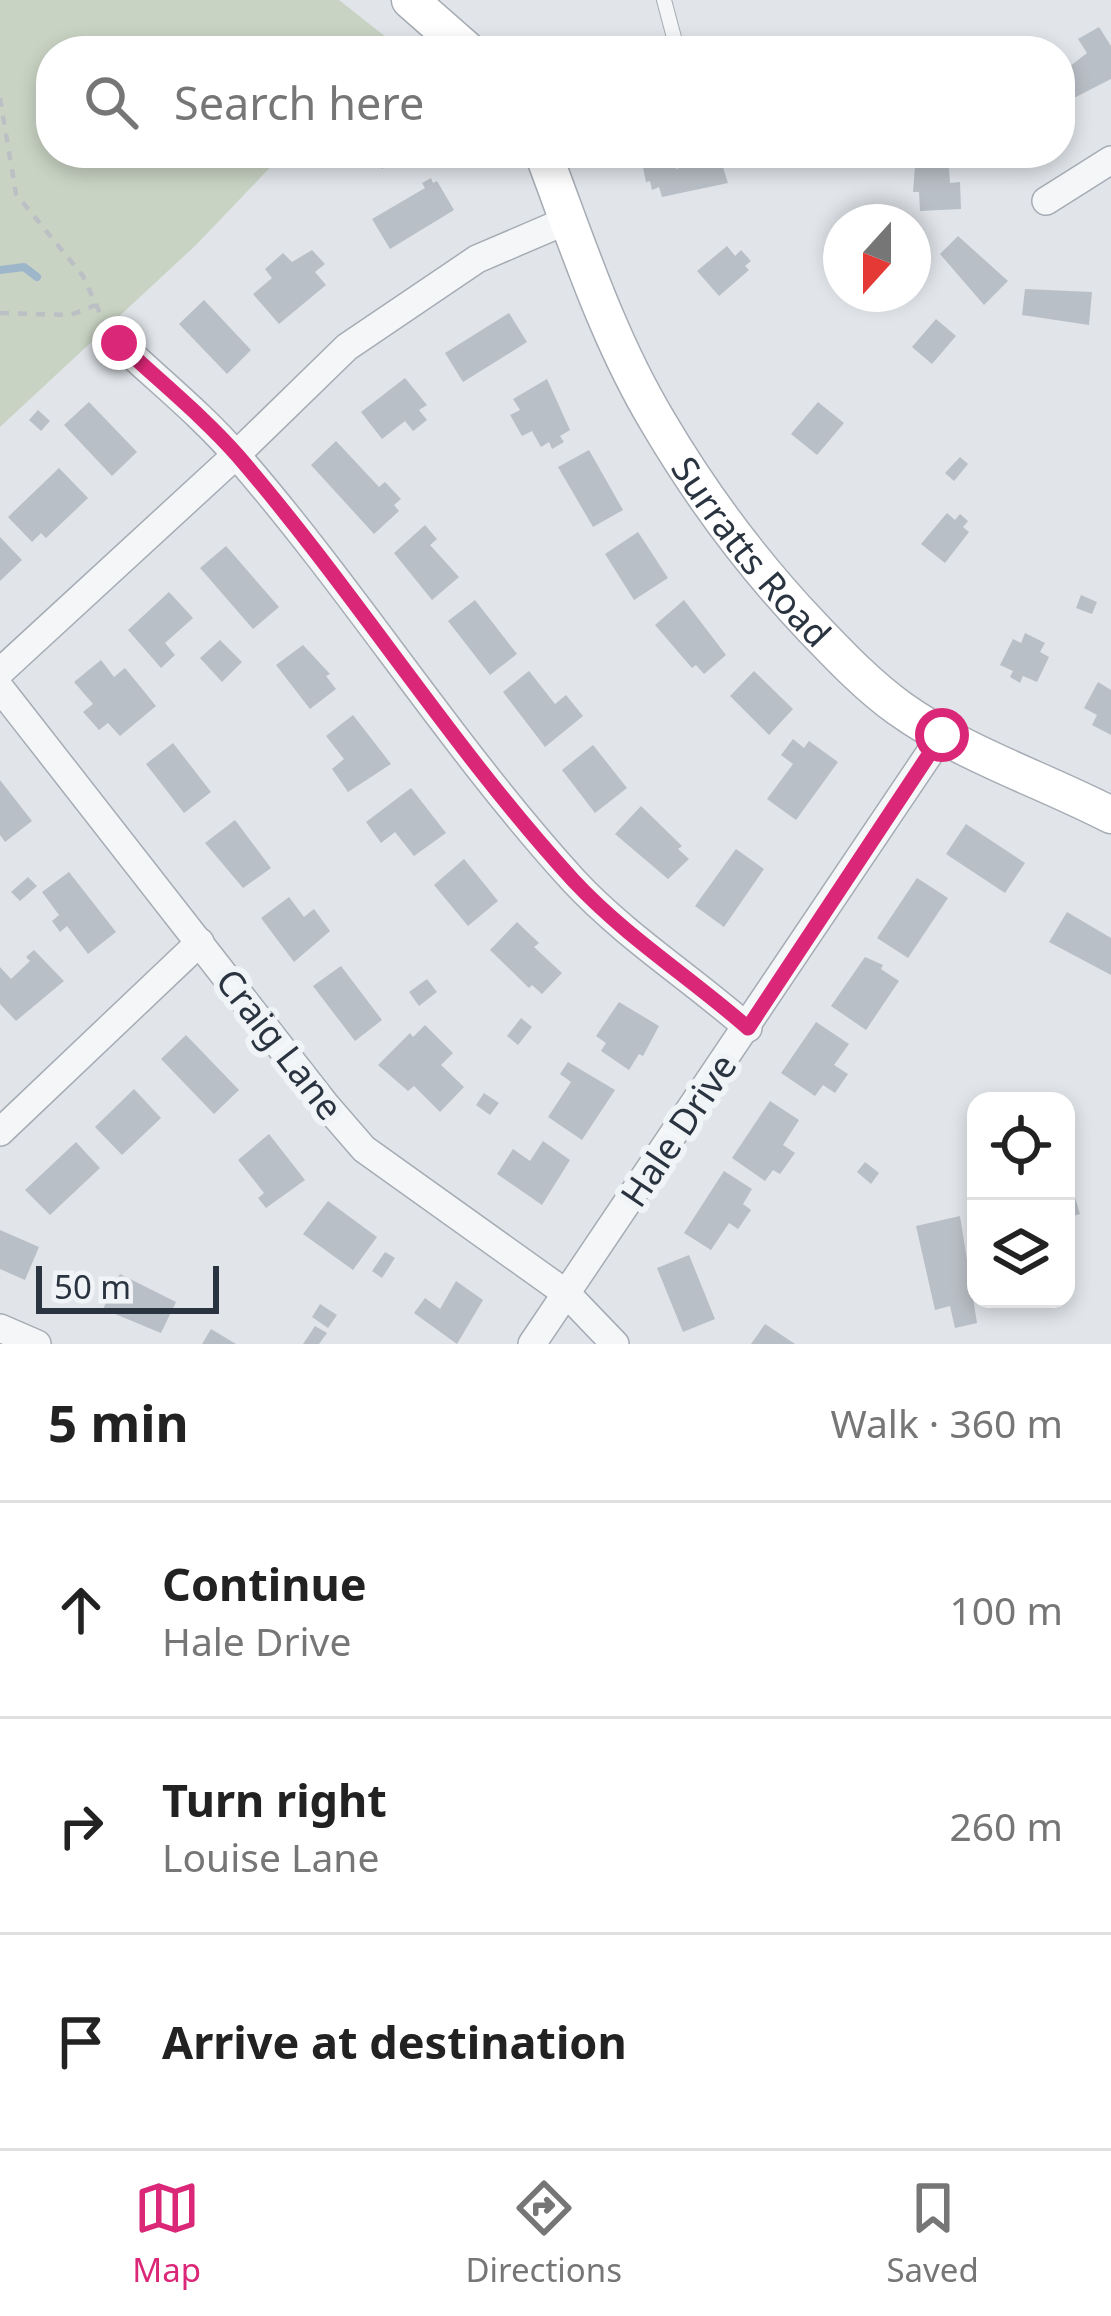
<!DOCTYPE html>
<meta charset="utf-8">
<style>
:root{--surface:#fff;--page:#f2f2f2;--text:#222;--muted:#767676;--line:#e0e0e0;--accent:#db2777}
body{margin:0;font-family:"Noto Sans",sans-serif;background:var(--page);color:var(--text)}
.controls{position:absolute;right:36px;bottom:36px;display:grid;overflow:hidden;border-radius:24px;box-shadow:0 6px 18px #0003}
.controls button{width:108px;height:108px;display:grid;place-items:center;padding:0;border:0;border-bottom:3px solid var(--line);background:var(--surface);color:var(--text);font:60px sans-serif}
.compass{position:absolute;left:823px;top:204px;width:108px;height:108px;border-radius:50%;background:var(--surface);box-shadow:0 6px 18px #0003;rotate:201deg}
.scale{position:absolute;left:36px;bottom:30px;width:183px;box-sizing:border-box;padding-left:12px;border:6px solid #2a3441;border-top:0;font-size:33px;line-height:42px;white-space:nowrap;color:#2a3441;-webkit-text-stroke:9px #f1f4f7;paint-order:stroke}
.stop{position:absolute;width:36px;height:36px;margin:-27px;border:9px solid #db2777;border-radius:50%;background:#fff}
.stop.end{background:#db2777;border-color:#fff;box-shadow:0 3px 12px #0008}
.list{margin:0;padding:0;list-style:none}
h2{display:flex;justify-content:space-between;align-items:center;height:156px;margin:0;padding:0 48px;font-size:51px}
h2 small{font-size:39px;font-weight:400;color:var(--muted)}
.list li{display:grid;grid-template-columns:78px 1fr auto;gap:36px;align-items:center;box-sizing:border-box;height:216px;padding:0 48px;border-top:3px solid var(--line)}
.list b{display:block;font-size:45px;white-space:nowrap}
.list p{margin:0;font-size:39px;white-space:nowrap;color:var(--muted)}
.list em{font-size:39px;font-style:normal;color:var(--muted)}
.icon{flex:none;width:66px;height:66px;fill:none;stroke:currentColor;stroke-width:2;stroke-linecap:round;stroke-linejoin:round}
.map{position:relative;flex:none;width:1111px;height:1344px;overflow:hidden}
.search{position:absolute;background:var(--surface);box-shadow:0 6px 18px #0003;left:36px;right:36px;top:36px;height:132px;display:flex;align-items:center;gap:30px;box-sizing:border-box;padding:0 42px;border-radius:48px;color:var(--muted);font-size:45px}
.sheet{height:804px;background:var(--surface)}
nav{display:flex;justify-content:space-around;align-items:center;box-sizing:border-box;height:168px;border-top:3px solid var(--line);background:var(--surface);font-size:33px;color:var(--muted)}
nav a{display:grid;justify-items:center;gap:6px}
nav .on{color:var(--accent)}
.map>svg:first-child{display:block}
</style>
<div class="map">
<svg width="1111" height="1344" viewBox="0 0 1111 1344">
<rect width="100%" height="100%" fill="#e1e5ea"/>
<polygon fill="#c8d3c3" points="0,0 339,0 391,41 382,51 51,51 51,153 284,153 196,245 0,427"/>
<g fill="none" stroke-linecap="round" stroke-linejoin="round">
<polyline stroke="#9db6c9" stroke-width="8" points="0,270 24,267 37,277"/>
</g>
<g fill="#b9bfc6">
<polygon points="1099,27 1111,46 1111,79 1066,102 1060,93 1060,74 1087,53 1078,39"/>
<polygon points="370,153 404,153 382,169"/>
<polygon points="640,153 671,153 676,169 719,155 728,183 662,197 659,187 652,190 650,181 646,182"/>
<polygon points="916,153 948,153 950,183 960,182 961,209 920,211 919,192 913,192"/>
<polygon points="431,178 433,183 437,181 454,210 390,249 372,219 425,188 422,183"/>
<polygon points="958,236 1008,281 984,305 940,254"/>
<polygon points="727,246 735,256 741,250 751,261 745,266 749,270 719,296 697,271"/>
<polygon points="312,250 325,264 315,272 326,285 279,324 253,294 272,278 265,269 283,253 292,262"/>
<polygon points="1025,289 1092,292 1089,325 1022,315"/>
<polygon points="204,300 251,350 227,374 179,324"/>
<polygon points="509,313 527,342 463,382 445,353"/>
<polygon points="936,319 956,336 932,364 912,347"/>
<polygon points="405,378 427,405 419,410 427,420 413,431 405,421 382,439 361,412"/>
<polygon points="547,379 570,430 560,436 564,442 552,449 549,442 541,447 532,431 522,436 510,415 520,410 513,399"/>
<polygon points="89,402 137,452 112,476 64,425"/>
<polygon points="818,402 844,423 817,455 791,434"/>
<polygon points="38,410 50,421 41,431 29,420"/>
<polygon points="336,441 379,487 385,482 401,499 394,505 399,511 374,534 311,465"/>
<polygon points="589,450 623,510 593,527 558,467"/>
<polygon points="960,457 968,464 954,481 945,473"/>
<polygon points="59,468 88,498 46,538 41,533 32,542 8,517"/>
<polygon points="947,513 955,520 960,514 968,521 963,527 969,532 945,563 921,544"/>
<polygon points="425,525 437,539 430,545 459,577 432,600 394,553"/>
<polygon points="638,532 668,578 634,600 605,554"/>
<polygon points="0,537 22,560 0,581"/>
<polygon points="226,546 279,607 253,629 200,568"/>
<polygon points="169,592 193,618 165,643 175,655 161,668 128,630"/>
<polygon points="1081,595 1097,602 1092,614 1076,608"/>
<polygon points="475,600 517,654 490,675 448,621"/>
<polygon points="684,600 726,655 704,674 696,665 692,668 655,625"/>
<polygon points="1025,633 1045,643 1040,652 1049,657 1037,682 1023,676 1020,683 1010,677 1013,671 1000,665 1013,639 1021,643"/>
<polygon points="220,640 242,662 222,682 200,658"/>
<polygon points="303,645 330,674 326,676 336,689 310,709 276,665"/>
<polygon points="101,660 114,677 125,668 156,706 120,736 108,723 99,730 83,712 93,704 74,682"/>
<polygon points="529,671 555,704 566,695 583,716 545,747 503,692"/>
<polygon points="754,671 793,709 769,735 730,696"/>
<polygon points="1098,682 1111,690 1111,735 1092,725 1097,715 1084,708"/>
<polygon points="353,715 391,764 348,792 332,769 344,759 326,736"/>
<polygon points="793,739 804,748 809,741 838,762 796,820 767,799 793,764 781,755"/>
<polygon points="173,743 211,792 184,813 146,764"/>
<polygon points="593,745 627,788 595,813 562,770"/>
<polygon points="0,780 32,821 5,842 0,835"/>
<polygon points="411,788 446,833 414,856 395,832 381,843 366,822"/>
<polygon points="641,806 682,846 678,849 689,859 668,879 615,834"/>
<polygon points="235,820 271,868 243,888 205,843"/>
<polygon points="966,824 1025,863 1005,893 946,854"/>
<polygon points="736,849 764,869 724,927 695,906"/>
<polygon points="464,859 498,901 468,926 434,885"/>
<polygon points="69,872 116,932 88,954 67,926 60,932 52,921 59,915 42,892"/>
<polygon points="28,877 37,886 20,901 11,892"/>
<polygon points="917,878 948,898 908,958 877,938"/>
<polygon points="289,897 304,917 314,909 330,931 294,962 261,918"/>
<polygon points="1067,912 1111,938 1111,975 1049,942"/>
<polygon points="517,922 539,943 534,947 562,973 542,994 532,985 529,988 490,950"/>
<polygon points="34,950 64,981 16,1021 0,1004 0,967 11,979 30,961 26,957"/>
<polygon points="865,957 883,965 881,969 899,981 866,1030 831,1006"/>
<polygon points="341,966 382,1020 355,1041 313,986"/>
<polygon points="427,979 437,992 419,1006 409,992"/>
<polygon points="619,1002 659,1026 643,1056 639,1054 629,1070 601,1051 606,1043 596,1036"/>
<polygon points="521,1018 532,1027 518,1045 507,1036"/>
<polygon points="816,1022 849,1044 834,1065 848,1074 835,1093 823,1085 815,1096 781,1073"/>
<polygon points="425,1025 453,1053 441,1065 464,1087 440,1112 414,1086 408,1091 378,1065 410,1033 413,1037"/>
<polygon points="186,1035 239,1090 214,1114 161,1059"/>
<polygon points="568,1062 615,1090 582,1140 548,1117 571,1082 560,1074"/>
<polygon points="134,1089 161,1118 122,1155 95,1127"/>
<polygon points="484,1093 499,1103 490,1115 476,1105"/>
<polygon points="770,1101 799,1120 783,1145 795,1153 780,1174 773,1170 765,1181 732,1158"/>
<polygon points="269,1134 305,1180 266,1208 258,1198 264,1193 238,1160"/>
<polygon points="543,1141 570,1160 542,1205 497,1174 513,1149 530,1161"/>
<polygon points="76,1142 100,1168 50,1215 25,1190"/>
<polygon points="865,1162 879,1173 871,1184 857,1172"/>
<polygon points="1066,1168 1080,1214 1066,1218"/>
<polygon points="724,1171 752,1189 743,1204 751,1210 738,1229 729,1223 711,1250 684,1233"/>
<polygon points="328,1201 377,1237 353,1270 303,1234"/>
<polygon points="960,1216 977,1323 955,1328 950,1306 935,1310 916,1226"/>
<polygon points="0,1230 39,1247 25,1280 0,1269"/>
<polygon points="385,1252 395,1258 382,1278 372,1271"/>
<polygon points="689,1255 715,1319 683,1332 657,1268"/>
<polygon points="120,1274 176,1302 161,1333 103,1309"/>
<polygon points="456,1281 483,1300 457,1344 414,1313 425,1298 440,1309"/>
<polygon points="320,1304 337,1315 328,1328 312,1317"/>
<polygon points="765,1324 795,1344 751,1344"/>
<polygon points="315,1326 327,1333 319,1344 303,1344"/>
<polygon points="211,1329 236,1344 202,1344"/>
</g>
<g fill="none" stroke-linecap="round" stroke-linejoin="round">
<defs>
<polyline id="lane" points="664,0 676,45 674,51"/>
<g id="street">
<polyline points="1046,201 1111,160"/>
<path d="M119 343C158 380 203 416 238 457 356 593 452 747 573 880 626 937 690 977 748 1028"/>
<polyline points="0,672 237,454 347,347 477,259 568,220"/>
<polyline points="0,688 325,1104 364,1149 567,1294 615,1344"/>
<polyline points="0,1132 200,942"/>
<polyline points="0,1328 37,1344"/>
<polyline points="532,1344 942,735"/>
</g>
<g id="secondary">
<polyline points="410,0 468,51"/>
<path id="s1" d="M543 153C577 243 608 339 658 422 701 495 753 565 812 627 839 655 867 685 899 708 963 754 1041 779 1111 815"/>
</g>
</defs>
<use href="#lane" stroke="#a6acb4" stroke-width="16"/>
<use href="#street" stroke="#a6acb4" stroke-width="30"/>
<use href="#secondary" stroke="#a6acb4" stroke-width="39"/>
<g stroke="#bbc0c5" stroke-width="4.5" stroke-dasharray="9 9" stroke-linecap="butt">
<polyline points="0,98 16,194 83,276 105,324"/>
<polyline points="0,313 70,315 96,305"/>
</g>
<use href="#lane" stroke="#f4f6f8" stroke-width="14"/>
<use href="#street" stroke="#f4f6f8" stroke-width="27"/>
<use href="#secondary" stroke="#fff" stroke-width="36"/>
</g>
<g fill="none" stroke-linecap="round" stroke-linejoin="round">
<path stroke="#db2777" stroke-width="15" d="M119 343C158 380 203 416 238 456 356 593 452 748 573 880 626 937 690 977 748 1028L942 735"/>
</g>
<g text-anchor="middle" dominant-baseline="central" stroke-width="12" stroke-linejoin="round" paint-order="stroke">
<g font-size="36" fill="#2a3441" stroke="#f1f4f7">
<text stroke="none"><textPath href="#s1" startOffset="453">Surratts Road</textPath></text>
<text transform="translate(280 1044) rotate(52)">Craig Lane</text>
<text transform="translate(678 1130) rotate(-56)">Hale Drive</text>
</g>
</g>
</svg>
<div class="controls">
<button><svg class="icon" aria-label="locate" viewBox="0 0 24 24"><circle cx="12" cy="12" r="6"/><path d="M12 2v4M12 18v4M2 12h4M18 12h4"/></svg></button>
<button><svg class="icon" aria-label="layers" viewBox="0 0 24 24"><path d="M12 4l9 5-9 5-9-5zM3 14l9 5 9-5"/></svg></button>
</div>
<svg class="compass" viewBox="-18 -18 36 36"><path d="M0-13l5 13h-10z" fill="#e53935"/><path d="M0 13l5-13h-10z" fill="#767676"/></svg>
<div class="scale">50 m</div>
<div class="stop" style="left:942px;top:735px"></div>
<div class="stop end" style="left:119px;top:343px"></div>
<div class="search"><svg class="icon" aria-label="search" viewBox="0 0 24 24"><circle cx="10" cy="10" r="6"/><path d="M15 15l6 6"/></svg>Search here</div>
</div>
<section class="sheet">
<h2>5 min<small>Walk · 360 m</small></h2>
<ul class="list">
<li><svg class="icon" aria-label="ahead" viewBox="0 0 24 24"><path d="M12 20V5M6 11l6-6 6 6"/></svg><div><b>Continue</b><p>Hale Drive</p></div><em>100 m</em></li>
<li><svg class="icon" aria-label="right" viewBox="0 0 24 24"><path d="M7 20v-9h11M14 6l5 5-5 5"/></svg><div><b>Turn right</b><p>Louise Lane</p></div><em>260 m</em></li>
<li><svg class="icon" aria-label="arrive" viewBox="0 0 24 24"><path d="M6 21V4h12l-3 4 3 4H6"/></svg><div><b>Arrive at destination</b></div></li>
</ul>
</section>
<nav>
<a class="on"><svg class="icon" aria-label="map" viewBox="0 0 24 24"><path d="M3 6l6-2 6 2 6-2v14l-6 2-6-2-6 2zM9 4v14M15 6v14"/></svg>Map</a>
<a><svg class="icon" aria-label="directions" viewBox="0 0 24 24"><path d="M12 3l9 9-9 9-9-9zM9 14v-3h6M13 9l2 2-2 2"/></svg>Directions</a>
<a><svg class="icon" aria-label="saved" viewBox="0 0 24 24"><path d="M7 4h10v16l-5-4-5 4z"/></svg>Saved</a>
</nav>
